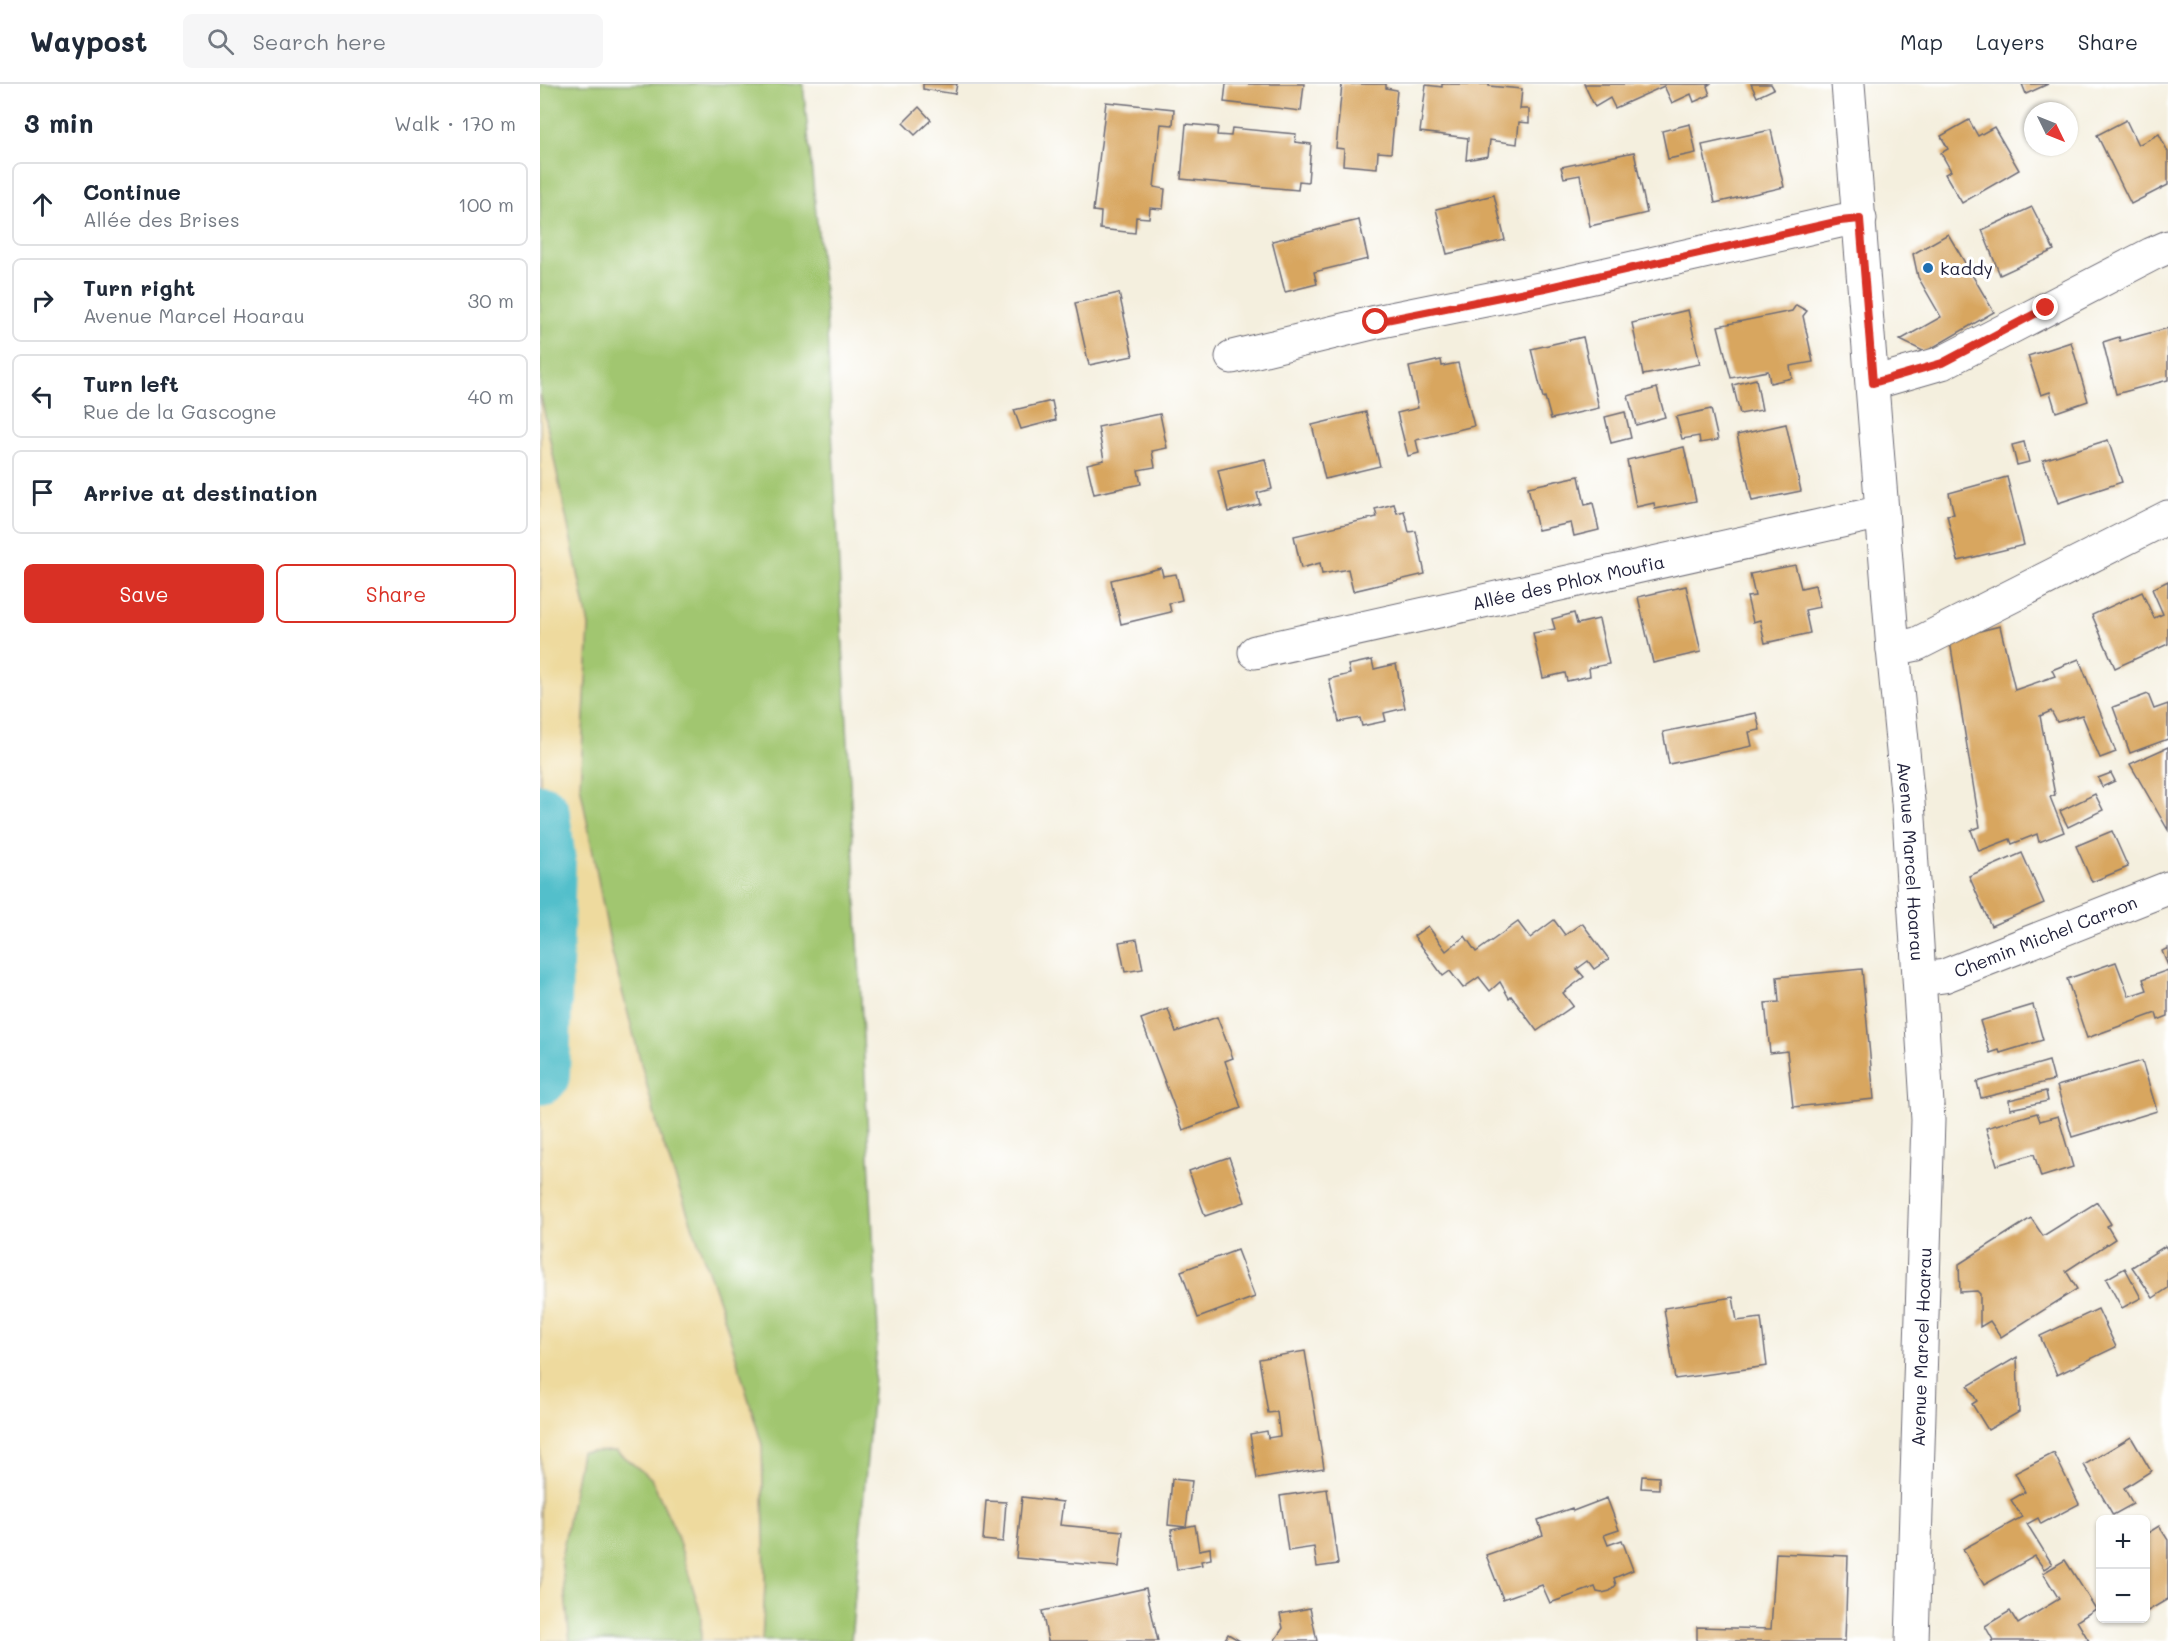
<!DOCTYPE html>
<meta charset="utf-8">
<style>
:root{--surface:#fff;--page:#f6f6f7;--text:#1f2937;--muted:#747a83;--line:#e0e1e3;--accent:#d93025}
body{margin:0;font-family:Mali,sans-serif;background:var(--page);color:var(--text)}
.controls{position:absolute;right:18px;bottom:18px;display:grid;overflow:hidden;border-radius:9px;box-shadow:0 2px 4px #0004}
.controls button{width:54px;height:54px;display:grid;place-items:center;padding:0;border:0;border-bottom:2px solid var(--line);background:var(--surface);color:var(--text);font:30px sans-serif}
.compass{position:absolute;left:1484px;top:18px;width:54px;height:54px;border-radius:50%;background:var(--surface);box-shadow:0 2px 4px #0004;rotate:133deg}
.stop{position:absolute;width:18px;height:18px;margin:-14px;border:4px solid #d93025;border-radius:50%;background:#fff}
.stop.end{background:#d93025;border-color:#fff;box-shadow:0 2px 6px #0008}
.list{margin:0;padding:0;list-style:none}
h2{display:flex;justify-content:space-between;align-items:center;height:78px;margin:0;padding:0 24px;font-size:26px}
h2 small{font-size:20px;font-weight:400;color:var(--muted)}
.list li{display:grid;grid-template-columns:39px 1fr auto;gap:18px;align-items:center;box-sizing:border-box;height:84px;margin:0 12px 12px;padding:0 12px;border:2px solid var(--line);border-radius:9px}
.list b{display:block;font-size:22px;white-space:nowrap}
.list p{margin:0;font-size:20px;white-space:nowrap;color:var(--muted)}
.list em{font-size:20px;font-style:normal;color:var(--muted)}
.actions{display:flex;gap:12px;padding:18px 24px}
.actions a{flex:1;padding:14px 0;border:2px solid var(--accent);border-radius:9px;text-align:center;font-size:21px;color:var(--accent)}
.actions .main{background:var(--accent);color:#fff}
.icon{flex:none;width:33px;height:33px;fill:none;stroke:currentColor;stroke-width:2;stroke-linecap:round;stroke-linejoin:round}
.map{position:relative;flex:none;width:1628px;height:1557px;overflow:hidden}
header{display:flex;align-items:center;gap:36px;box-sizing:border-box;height:84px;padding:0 30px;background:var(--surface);border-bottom:2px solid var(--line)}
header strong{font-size:28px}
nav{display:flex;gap:33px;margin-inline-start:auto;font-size:21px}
.search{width:420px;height:54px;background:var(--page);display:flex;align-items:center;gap:15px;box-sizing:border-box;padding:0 21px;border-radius:9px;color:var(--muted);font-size:22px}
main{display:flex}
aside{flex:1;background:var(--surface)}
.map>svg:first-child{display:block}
</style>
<header>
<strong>Waypost</strong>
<div class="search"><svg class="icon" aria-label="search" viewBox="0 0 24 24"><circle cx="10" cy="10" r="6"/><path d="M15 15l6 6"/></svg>Search here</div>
<nav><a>Map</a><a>Layers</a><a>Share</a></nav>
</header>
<main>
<aside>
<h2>3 min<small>Walk · 170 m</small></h2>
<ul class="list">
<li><svg class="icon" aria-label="ahead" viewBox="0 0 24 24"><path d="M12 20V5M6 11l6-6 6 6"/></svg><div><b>Continue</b><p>Allée des Brises</p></div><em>100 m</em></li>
<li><svg class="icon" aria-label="right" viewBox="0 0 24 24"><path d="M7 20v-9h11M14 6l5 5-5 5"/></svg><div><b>Turn right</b><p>Avenue Marcel Hoarau</p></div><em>30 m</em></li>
<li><svg class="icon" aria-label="left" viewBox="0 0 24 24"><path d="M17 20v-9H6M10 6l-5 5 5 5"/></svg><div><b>Turn left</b><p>Rue de la Gascogne</p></div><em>40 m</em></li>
<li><svg class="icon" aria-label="arrive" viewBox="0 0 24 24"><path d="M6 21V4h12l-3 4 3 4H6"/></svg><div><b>Arrive at destination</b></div></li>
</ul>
<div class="actions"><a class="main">Save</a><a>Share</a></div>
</aside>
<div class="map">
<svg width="1628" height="1557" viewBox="0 0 1628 1557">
<rect width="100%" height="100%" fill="#fff"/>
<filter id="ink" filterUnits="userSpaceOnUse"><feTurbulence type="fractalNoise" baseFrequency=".0167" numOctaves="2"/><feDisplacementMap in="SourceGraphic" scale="12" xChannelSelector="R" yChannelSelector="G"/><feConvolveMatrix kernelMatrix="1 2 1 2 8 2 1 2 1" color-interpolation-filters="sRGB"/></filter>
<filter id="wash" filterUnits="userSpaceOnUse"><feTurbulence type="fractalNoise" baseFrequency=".008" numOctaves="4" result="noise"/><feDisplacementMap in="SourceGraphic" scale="24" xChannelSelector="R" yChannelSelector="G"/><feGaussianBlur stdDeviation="1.35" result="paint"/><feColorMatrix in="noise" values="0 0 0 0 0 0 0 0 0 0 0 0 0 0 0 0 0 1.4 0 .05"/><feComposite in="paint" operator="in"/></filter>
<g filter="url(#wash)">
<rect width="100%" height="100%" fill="#f4efde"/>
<g fill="#a1c670" stroke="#627456" stroke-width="1.5">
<polygon points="0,0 263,0 286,228 338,1248 311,1557 222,1557 225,1500 222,1361 182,1226 119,1048 72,869 40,701 49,542 0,309"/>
<polygon points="41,1367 76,1367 111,1394 136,1448 161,1530 161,1557 30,1557 21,1475"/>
</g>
<polygon fill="#eeda9e" stroke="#887e6c" stroke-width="1.5" points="0,309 49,542 40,701 72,869 119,1048 182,1226 222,1361 225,1500 222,1557 161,1557 161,1530 136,1448 111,1394 76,1367 41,1368 21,1475 30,1557 0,1557"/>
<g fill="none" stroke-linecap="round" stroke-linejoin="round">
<polyline stroke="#52bfcb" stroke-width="60" points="0,730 6,778 0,991"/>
</g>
<g id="blocks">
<g fill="#d8a65f">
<polygon points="383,0 417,0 415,10 383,5"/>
<polygon points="686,0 764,0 761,27 684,18"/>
<polygon points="802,0 846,0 846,4 857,6 851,69 838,68 837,84 803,81 804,65 796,64"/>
<polygon points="902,0 949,0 949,2 982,5 980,25 989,25 989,39 979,38 977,60 950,56 948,72 926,76 928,54 880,48 886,1 902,3"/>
<polygon points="1044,0 1170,0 1167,2 1170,11 1154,18 1151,10 1132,19 1124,2 1075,24 1070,14 1055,23"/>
<polygon points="1211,0 1231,0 1234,5 1217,13"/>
<polygon points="1482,0 1508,0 1486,10"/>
<polygon points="566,18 634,25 633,41 621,40 614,103 625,105 623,125 610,124 609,134 596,133 595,149 560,145 561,128 553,127"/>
<polygon points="379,23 391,36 375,51 363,39"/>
<polygon points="1429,36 1438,52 1454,43 1479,86 1422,119 1405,90 1411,87 1401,69 1408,65 1401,52"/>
<polygon points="1586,36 1598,61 1619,50 1628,68 1628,101 1591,120 1557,51"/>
<polygon points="646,40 678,43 677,51 691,52 692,44 756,50 755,58 771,60 768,98 759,97 758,106 641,95"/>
<polygon points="1150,40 1156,69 1128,75 1122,47"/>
<polygon points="1231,46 1244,103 1175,119 1162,61"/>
<polygon points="1094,68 1107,129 1050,142 1040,91 1024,94 1021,83"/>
<polygon points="954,111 965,156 907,170 896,125"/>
<polygon points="1492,123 1514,166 1460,191 1442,146"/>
<polygon points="819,136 828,175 774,188 777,200 745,208 732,157"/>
<polygon points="1408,150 1454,228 1385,268 1360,256 1401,233 1378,193 1373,170"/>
<polygon points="579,209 593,272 549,281 535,219"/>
<polygon points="1256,221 1267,227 1263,232 1273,278 1250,282 1252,294 1230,299 1228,287 1191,294 1178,242 1252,227"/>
<polygon points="1148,226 1160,280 1103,291 1092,239"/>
<polygon points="1628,244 1628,296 1576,310 1563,258 1579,253 1580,257"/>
<polygon points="1043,253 1059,324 1011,335 1005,313 1003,314 991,265"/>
<polygon points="1531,258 1548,317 1516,328 1510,308 1501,311 1488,272"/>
<polygon points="901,276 902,282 918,279 934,342 876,356 879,369 868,372 857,329 878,324 869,283"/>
<polygon points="1216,295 1222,326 1200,330 1193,301"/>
<polygon points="1117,304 1125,333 1096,341 1088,312"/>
<polygon points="512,317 516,336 481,345 474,326"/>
<polygon points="1171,325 1178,356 1160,359 1159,352 1142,355 1136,333"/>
<polygon points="826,328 840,382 785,395 772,341"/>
<polygon points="1085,328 1091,354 1071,359 1065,333"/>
<polygon points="620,330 627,364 612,367 615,383 598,386 601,400 554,410 547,380 564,376 558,343"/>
<polygon points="1246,340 1261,407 1212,417 1197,351"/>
<polygon points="1568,356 1582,398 1518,419 1503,376"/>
<polygon points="1484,358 1489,378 1477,381 1472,361"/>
<polygon points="1144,363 1156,417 1115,425 1114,419 1096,423 1087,376"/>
<polygon points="725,375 732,405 717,409 720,420 688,428 678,386"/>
<polygon points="1039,392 1045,421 1053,419 1059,446 1034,452 1031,439 998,446 988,403"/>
<polygon points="1467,393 1484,461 1418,477 1407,431 1414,430 1409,409"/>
<polygon points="854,420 857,429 864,427 869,448 876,447 885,490 813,507 808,485 782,490 780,479 761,484 754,452 837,433 835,425"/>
<polygon points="1255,481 1261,504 1275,501 1280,523 1265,526 1270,549 1225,559 1220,536 1213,538 1207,513 1215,512 1210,490"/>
<polygon points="621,484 623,492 636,490 642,516 629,519 631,528 581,540 571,496"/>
<polygon points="1628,497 1628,560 1575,584 1552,531 1602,508 1614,534 1623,530 1612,505"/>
<polygon points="1146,502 1161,568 1113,579 1098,513"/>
<polygon points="1034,529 1037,540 1059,535 1069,580 1049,584 1050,592 1027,597 1025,589 1003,594 993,549 1015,545 1012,535"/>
<polygon points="1460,542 1475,606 1515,592 1512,586 1539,575 1576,668 1560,674 1542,631 1517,638 1511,627 1500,632 1515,711 1510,713 1524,748 1499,758 1497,750 1472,760 1470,755 1439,767 1431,746 1440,743 1410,557 1416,553"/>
<polygon points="832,576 834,585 856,580 865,624 844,629 846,637 822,642 820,634 799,638 789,595 810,590 808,581"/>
<polygon points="1608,610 1614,625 1628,620 1628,655 1590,669 1573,623"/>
<polygon points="1216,629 1220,646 1209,648 1212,662 1129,680 1123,648"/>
<polygon points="1628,663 1628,746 1590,680"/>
<polygon points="1571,689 1575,697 1562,703 1558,694"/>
<polygon points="1555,710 1563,726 1528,743 1520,727"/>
<polygon points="1572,747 1588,783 1552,798 1536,762"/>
<polygon points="1482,769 1504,819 1451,842 1429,792"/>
<polygon points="1014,836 1025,851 1042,839 1069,875 1054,885 1048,877 1037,885 1044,893 1023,909 1033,922 997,947 971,912 969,914 960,898 950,907 939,893 923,904 910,887 903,892 874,852 888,842 906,867 925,852 936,868 978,838 990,854"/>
<polygon points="597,855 603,885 585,888 579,858"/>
<polygon points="1628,864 1628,882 1622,867"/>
<polygon points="1576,878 1589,912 1607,906 1603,895 1628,886 1628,932 1618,936 1616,929 1547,954 1527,895"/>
<polygon points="1322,885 1334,1015 1253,1023 1247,967 1230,969 1225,919 1239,918 1237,893"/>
<polygon points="1493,921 1503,956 1460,969 1459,966 1450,969 1440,937"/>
<polygon points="628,925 636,948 677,933 693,974 685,977 701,1024 643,1046 601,935"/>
<polygon points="1509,977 1514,996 1441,1014 1437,998"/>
<polygon points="1602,977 1617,1027 1532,1053 1517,1002"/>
<polygon points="1506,1007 1508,1017 1470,1025 1469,1016"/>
<polygon points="1497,1029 1500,1037 1518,1032 1533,1083 1501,1093 1494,1070 1457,1081 1446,1044"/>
<polygon points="689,1073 705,1118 665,1132 649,1087"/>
<polygon points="1557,1118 1571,1140 1567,1142 1575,1155 1526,1187 1537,1205 1461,1253 1450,1237 1440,1243 1440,1210 1437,1207 1420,1208 1419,1180 1491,1134 1503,1152"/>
<polygon points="1625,1162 1628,1166 1628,1204 1613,1214 1592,1183"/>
<polygon points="697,1166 715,1213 658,1234 641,1187"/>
<polygon points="1585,1184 1601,1214 1582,1224 1566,1195"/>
<polygon points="1193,1213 1197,1237 1221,1234 1227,1282 1135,1295 1124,1224"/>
<polygon points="1558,1225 1576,1263 1517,1291 1500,1252"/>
<polygon points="765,1267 784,1384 717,1395 710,1350 727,1347 728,1354 740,1352 737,1328 728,1329 719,1275"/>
<polygon points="1477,1273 1479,1328 1448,1346 1432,1320 1437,1317 1428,1302"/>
<polygon points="1591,1353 1611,1387 1584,1404 1593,1420 1573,1431 1544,1381"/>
<polygon points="1514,1369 1539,1420 1501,1440 1498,1434 1487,1440 1512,1480 1504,1485 1495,1472 1444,1501 1423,1465 1482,1433 1471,1416 1485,1408 1475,1389"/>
<polygon points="1102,1392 1119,1393 1119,1405 1101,1404"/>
<polygon points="632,1395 652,1397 646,1443 628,1441"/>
<polygon points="787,1405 798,1480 777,1483 774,1463 748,1467 740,1412"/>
<polygon points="482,1413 523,1418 520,1441 583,1447 579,1483 476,1474"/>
<polygon points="1067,1414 1079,1446 1064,1451 1068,1461 1082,1456 1093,1486 1074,1494 1076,1501 1070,1507 1062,1509 1057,1508 1055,1503 1010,1519 1002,1501 963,1515 946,1471 1003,1451 998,1436 1032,1424 1033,1427"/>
<polygon points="446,1417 466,1418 463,1458 443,1456"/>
<polygon points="655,1441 659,1466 670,1464 671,1475 661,1477 662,1481 637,1486 631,1446"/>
<polygon points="1619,1442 1628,1456 1628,1515 1606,1528 1606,1450"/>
<polygon points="1236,1469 1308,1472 1305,1557 1157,1557 1157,1543 1231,1545"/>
<polygon points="1525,1476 1556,1525 1537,1537 1549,1557 1451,1557 1453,1556 1445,1542 1470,1527 1478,1540 1519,1515 1503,1489"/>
<polygon points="606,1504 618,1557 508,1557 502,1527"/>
<polygon points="770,1524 777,1557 734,1557 743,1544 740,1530"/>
<polygon points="688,1550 700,1557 684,1557"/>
</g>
</g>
</g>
<g filter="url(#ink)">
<use href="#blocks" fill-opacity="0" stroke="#6c6a74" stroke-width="1.5"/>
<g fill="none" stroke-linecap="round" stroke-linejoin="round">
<defs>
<g id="minor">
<polyline points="692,273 836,238 1005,204 1300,137 1320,135"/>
<polyline points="1333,299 1402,279 1612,170 1628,163"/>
<polyline points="1353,565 1377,560 1628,433"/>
<path id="s1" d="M715 568 1342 428"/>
<path id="s2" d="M1381 895 1404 892 1628 804"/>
</g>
<g id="major">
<path id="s3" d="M1308 0 1353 565 1368 718 1388 1036 1372 1557"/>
</g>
</defs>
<use href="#minor" stroke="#6c6a74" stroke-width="35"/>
<use href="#major" stroke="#6c6a74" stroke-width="35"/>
<use href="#minor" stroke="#fff" stroke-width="33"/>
<use href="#major" stroke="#fff" stroke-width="33"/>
</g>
</g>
<g fill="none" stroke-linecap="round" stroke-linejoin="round" filter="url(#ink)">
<polyline stroke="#d93025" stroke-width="8" points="836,238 1005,204 1300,137 1320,135 1333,299 1402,279 1506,224"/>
</g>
<circle fill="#1f6fb2" stroke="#fff" stroke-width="2" cx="1388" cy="184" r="6"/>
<g text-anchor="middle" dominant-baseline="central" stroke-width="6" stroke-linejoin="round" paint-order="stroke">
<g font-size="18" fill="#22223b" stroke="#fff" text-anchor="start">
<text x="1400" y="184">kaddy</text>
</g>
<g font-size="18" fill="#22223b" stroke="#fff">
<text stroke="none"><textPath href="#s1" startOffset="321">Allée des Phlox Moufia</textPath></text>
<text stroke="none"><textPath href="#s3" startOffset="780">Avenue Marcel Hoarau</textPath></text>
<text stroke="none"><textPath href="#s2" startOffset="132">Chemin Michel Carron</textPath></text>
<text transform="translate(1381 1263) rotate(-88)">Avenue Marcel Hoarau</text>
</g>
</g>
</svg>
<div class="controls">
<button>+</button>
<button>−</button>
</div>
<svg class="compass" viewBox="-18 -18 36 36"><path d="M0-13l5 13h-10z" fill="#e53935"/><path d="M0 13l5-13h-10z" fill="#747a83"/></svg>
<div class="stop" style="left:836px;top:238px"></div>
<div class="stop end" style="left:1506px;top:224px"></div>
</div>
</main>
